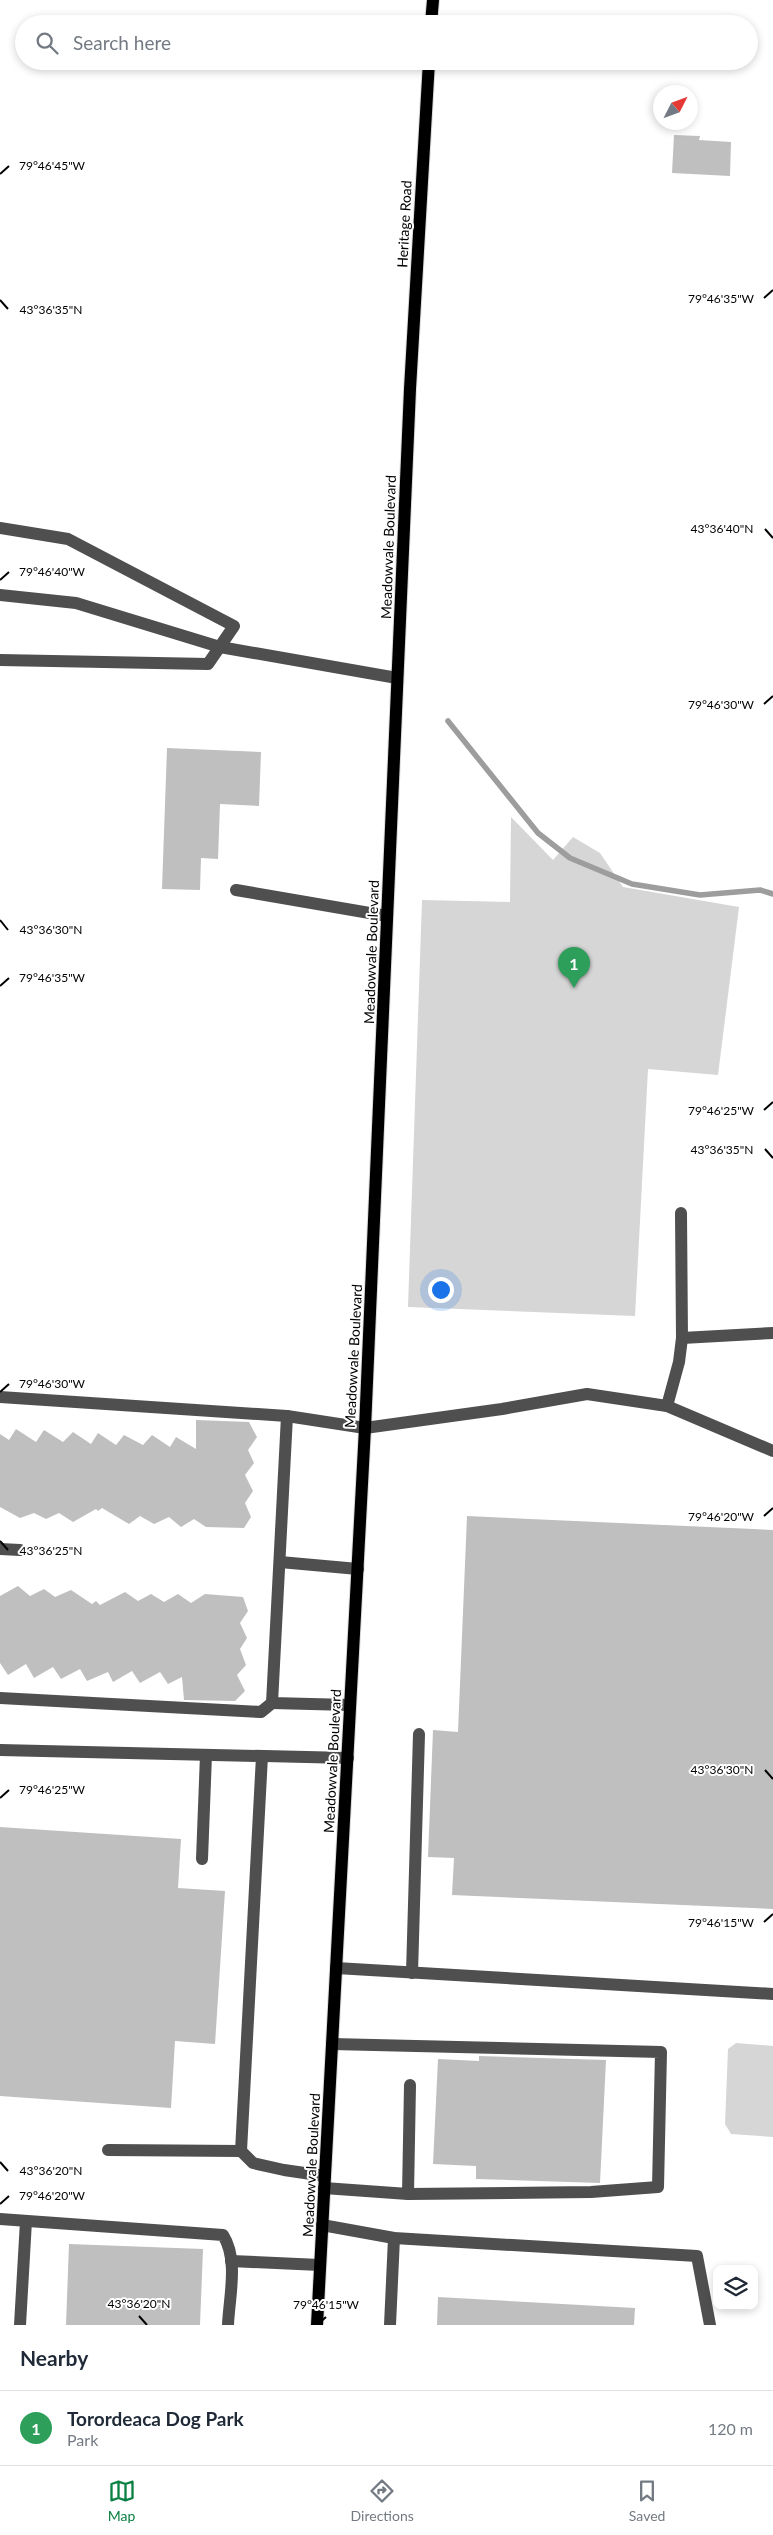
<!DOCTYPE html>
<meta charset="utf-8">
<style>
:root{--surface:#fff;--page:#f2f2f3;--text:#1f2937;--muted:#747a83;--line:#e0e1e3;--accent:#0b8043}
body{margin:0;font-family:Lato,sans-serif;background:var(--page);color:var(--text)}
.controls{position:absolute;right:15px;bottom:15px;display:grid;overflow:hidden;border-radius:10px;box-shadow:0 2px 8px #0003}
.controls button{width:45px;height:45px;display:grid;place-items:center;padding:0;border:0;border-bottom:1px solid var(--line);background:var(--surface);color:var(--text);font:25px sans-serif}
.compass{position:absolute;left:653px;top:85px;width:45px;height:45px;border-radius:50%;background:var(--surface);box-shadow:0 2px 8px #0003;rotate:48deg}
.you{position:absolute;left:440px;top:1289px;width:18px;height:18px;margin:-12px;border:4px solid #fff;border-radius:50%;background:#1a73e8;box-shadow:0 0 0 8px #1a73e833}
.badge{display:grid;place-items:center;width:32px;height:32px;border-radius:50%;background:var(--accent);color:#fff;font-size:16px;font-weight:700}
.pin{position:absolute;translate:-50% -41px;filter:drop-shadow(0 1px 2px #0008)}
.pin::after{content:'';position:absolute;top:26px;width:18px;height:15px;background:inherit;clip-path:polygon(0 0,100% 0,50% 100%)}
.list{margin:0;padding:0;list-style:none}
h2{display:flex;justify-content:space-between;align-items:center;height:65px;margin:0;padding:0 20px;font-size:21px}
h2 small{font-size:16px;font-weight:400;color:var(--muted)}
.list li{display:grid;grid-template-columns:32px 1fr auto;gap:15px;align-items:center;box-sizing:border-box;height:75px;padding:0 20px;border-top:1px solid var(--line)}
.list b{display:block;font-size:19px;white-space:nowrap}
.list p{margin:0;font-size:16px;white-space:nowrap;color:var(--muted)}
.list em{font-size:16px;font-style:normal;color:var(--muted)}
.icon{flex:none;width:28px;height:28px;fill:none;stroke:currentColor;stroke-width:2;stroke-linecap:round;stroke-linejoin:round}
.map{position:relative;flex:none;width:773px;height:2325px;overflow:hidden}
.search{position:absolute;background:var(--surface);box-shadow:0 2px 8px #0003;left:15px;right:15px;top:15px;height:55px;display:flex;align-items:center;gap:12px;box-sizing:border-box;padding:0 18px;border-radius:28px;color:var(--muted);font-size:19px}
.sheet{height:140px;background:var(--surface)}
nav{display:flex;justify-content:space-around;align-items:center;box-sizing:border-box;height:70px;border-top:1px solid var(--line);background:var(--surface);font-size:14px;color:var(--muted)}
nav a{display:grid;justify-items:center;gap:2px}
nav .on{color:var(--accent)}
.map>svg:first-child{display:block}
</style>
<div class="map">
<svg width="773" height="2325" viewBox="0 0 773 2325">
<rect width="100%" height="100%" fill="#fff"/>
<g fill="#d6d6d6">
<polygon points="511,817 553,860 573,837 600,853 623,887 739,907 718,1075 648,1069 635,1316 408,1307 422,900 510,902"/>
<polygon points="736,2043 773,2046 773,2137 731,2134 725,2124 728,2049"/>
</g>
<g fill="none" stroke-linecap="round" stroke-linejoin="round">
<polyline stroke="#9d9d9d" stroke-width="5.5" points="448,721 538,833 570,858 632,884 700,895 760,890 773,894"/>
</g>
<g fill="#bfbfbf">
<polygon points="674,135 700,136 699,140 731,142 730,176 672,173"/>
<polygon points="167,748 261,752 259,806 220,804 218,859 201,858 200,890 162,889"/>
<polygon points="196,1420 249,1422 257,1437 248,1450 254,1463 245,1475 253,1491 245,1503 251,1517 244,1528 206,1527 194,1519 181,1527 169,1517 154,1524 140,1516 129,1524 102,1508 98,1511 96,1509 73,1522 59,1513 46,1519 34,1513 20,1518 0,1507 0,1434 9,1440 16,1429 36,1442 44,1430 63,1442 73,1432 91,1444 98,1433 116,1445 124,1435 143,1445 152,1435 170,1447 176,1437 196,1449"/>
<polygon points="467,1516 773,1530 773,1909 452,1895 454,1858 428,1857 433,1730 458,1732"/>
<polygon points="18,1586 30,1596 44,1589 55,1597 71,1590 92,1604 96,1601 100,1605 125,1592 138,1601 151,1594 164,1602 178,1594 191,1603 205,1594 243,1597 248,1611 240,1623 247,1638 240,1649 246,1665 237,1675 245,1691 235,1701 184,1700 182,1677 168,1684 160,1672 140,1683 132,1671 113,1682 108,1672 87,1681 80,1669 61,1679 53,1667 34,1678 26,1664 8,1675 0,1663 0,1596"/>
<polygon points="0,1827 181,1839 178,1888 225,1891 215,2044 175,2041 171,2108 0,2096"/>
<polygon points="479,2056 606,2060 600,2183 476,2179 476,2166 433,2164 438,2059 479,2061"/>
<polygon points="69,2244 203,2249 200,2325 66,2325"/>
<polygon points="438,2297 635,2308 634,2325 437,2325"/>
</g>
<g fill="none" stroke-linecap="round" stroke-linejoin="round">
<defs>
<g id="major">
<polyline points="431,24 433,0"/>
<polyline points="317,2325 365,1428 410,389 429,61"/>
</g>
</defs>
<use href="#major" stroke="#dbdbdb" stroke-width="14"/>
<g stroke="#4f4f4f" stroke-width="12">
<polyline points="0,528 68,539 234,626 208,664 0,660"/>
<polyline points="0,595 76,603 220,647 397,678"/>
<polyline points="236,890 387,916"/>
<polyline points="682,1338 773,1333"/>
<polyline points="0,1397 287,1416 365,1428 502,1409 587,1394 667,1406 773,1451"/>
<polyline points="667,1406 679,1362 682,1338 681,1213"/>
<polyline points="287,1416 272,1703 350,1705"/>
<polyline points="0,1549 20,1550"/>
<polyline points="280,1562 358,1569"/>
<polyline points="0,1698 261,1712 272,1703"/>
<polyline points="0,1750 348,1758"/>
<polyline points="262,1756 241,2151 253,2163 284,2170 325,2176"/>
<polyline points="202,1859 206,1755"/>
<polyline points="336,1968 773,1994"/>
<polyline points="412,1973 419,1734"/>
<polyline points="332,2044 661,2052 658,2187 591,2192 408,2194"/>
<polyline points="108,2150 241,2151"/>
<polyline points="324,2188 408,2194 410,2085"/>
<path d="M0 2219 223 2235C239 2260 229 2298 228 2325"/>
<polyline points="322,2225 394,2238 697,2256 710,2325"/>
<polyline points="231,2261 320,2265"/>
<polyline points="20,2325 26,2221"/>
<polyline points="390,2325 394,2238"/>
</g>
<use href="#major" stroke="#000" stroke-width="12"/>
</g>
<path fill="none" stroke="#000" stroke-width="2" d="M0 174 9 166M764 298 773 290M0 300 8 309M765 529 773 538M0 580 9 572M764 704 773 696M0 920 8 930M0 986 9 978M764 1110 773 1102M765 1149 773 1158M0 1392 9 1384M764 1516 773 1508M0 1541 8 1550M765 1770 773 1779M0 1798 9 1790M764 1922 773 1914M0 2162 8 2171M0 2204 9 2196M139 2316 147 2325M317 2325 326 2317"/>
<g text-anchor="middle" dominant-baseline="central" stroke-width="4" stroke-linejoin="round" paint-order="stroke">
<g font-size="14" fill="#000" stroke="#fff">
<text transform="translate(404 224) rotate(-87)">Heritage Road</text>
<text transform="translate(388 547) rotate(-88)">Meadowvale Boulevard</text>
<text transform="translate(371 952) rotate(-88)">Meadowvale Boulevard</text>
<text transform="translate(353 1356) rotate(-87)">Meadowvale Boulevard</text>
<text transform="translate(332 1761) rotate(-87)">Meadowvale Boulevard</text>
<text transform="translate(311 2165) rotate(-87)">Meadowvale Boulevard</text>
</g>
</g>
<g font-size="12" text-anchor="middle" fill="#000" stroke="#fff" stroke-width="4" stroke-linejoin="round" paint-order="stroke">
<text x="52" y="170">79°46'45"W</text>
<text x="721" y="303">79°46'35"W</text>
<text x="51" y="314">43°36'35"N</text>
<text x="722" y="533">43°36'40"N</text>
<text x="52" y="576">79°46'40"W</text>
<text x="721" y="709">79°46'30"W</text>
<text x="51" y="934">43°36'30"N</text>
<text x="52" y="982">79°46'35"W</text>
<text x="721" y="1115">79°46'25"W</text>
<text x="722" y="1154">43°36'35"N</text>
<text x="52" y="1388">79°46'30"W</text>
<text x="721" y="1521">79°46'20"W</text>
<text x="51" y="1555">43°36'25"N</text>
<text x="722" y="1774">43°36'30"N</text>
<text x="52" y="1794">79°46'25"W</text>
<text x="721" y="1927">79°46'15"W</text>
<text x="51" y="2175">43°36'20"N</text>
<text x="52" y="2200">79°46'20"W</text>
<text x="139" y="2308">43°36'20"N</text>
<text x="326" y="2309">79°46'15"W</text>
</g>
</svg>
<div class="controls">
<button><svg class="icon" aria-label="layers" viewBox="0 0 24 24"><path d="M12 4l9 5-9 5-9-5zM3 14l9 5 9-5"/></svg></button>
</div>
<svg class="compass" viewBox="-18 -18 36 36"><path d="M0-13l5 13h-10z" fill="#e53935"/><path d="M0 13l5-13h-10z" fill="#747a83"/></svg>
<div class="you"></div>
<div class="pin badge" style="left:574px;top:988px;background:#2e9e5b">1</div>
<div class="search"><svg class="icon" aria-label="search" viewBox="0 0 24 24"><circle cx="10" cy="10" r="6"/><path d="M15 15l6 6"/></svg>Search here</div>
</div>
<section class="sheet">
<h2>Nearby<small></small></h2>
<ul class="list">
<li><span class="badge" style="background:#2e9e5b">1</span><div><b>Torordeaca Dog Park</b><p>Park</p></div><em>120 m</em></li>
</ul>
</section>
<nav>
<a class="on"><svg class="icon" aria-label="map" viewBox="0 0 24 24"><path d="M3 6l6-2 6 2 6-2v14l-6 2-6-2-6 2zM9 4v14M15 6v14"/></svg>Map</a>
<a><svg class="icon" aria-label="directions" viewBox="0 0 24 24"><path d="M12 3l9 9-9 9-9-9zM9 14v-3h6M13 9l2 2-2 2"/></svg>Directions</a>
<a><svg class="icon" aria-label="saved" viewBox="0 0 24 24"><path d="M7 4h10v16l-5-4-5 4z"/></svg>Saved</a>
</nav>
